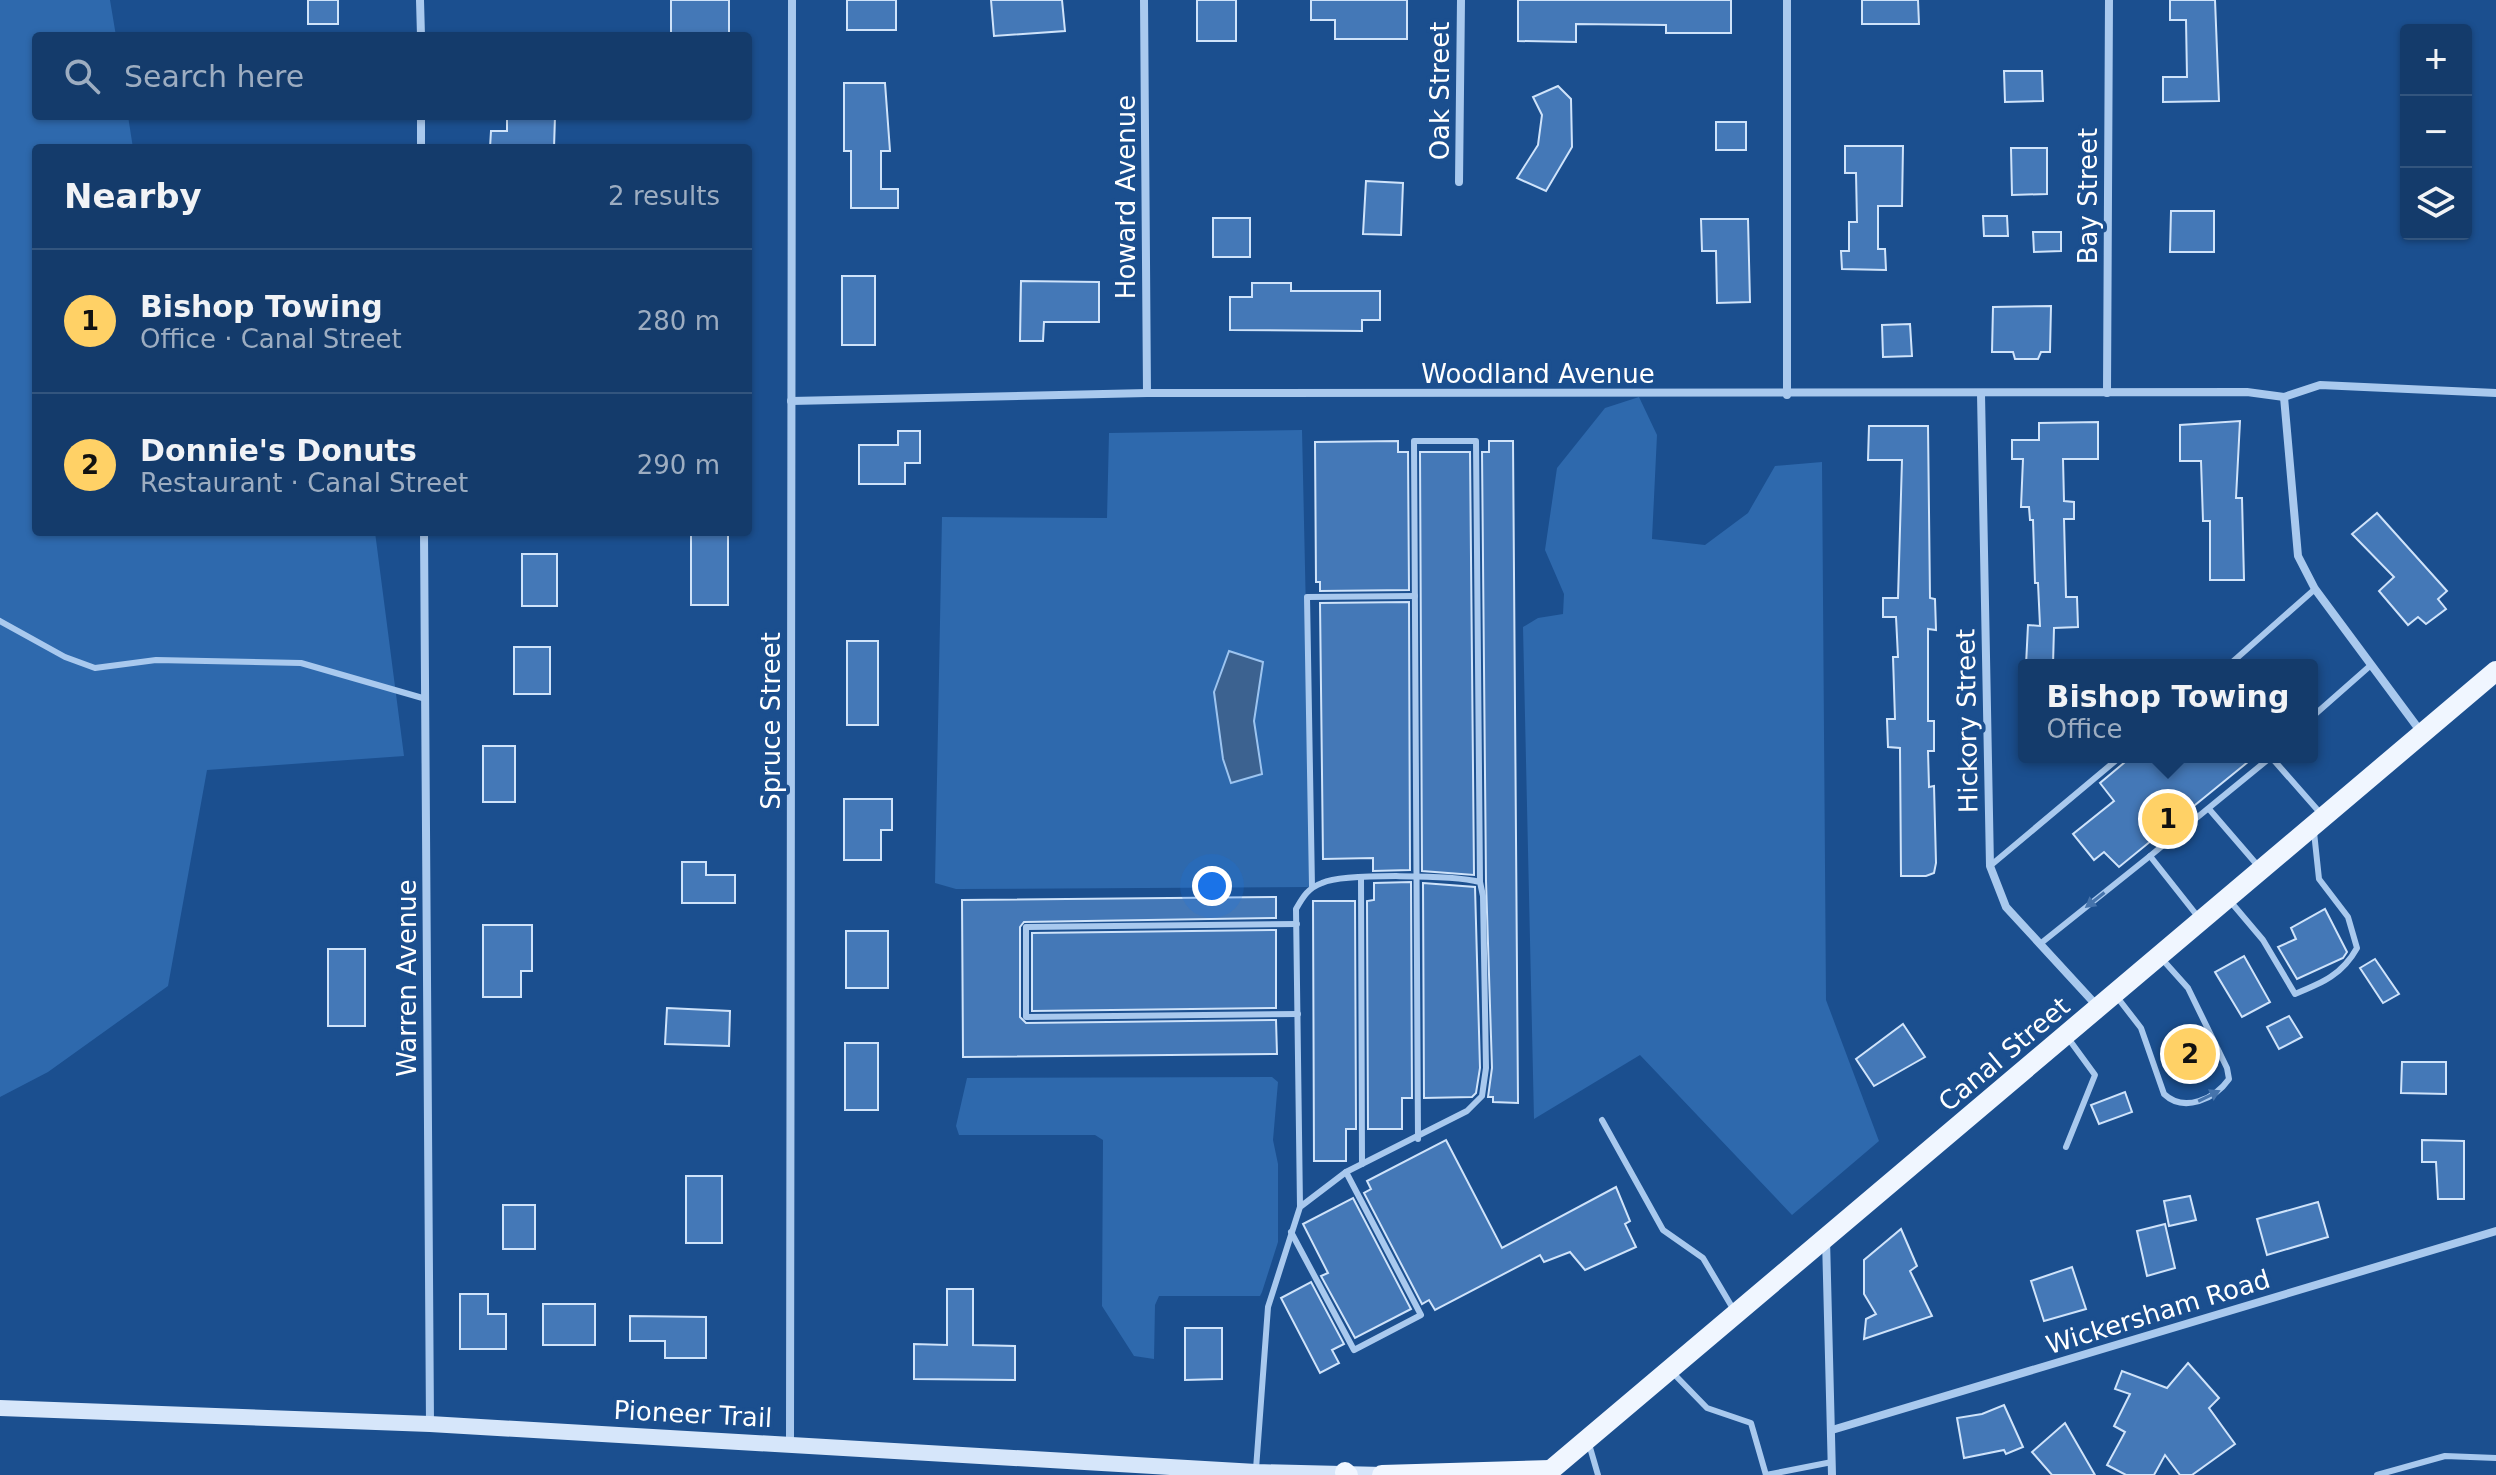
<!DOCTYPE html>
<meta charset="utf-8">
<style>
:root{--surface:#143b6b;--page:#1d4271;--text:#f1f3f6;--muted:#9dadc1;--line:#33557e;--accent:#ffd166}
body{margin:0;font-family:"DejaVu Sans",sans-serif;background:var(--page);color:var(--text)}
.controls{position:absolute;right:24px;top:24px;display:grid;overflow:hidden;border-radius:8px;box-shadow:0 2px 6px #0004}
.controls button{width:72px;height:72px;display:grid;place-items:center;padding:0;border:0;border-bottom:2px solid var(--line);background:var(--surface);color:var(--text);font:40px sans-serif}
.you{position:absolute;left:1212px;top:886px;width:28px;height:28px;margin:-20px;border:6px solid #fff;border-radius:50%;background:#1a73e8;box-shadow:0 0 0 12px #1a73e833}
.badge{display:grid;place-items:center;width:52px;height:52px;border-radius:50%;background:var(--accent);color:#111;font-size:26px;font-weight:700}
.pin{position:absolute;translate:-50% -50%;border:4px solid #fff;box-shadow:0 2px 8px #0006}
.popup{position:absolute;left:2018px;top:659px;width:300px;height:104px;box-sizing:border-box;display:grid;place-content:center;border-radius:8px;background:var(--surface);filter:drop-shadow(0 2px 6px #0005);font-size:26px;white-space:nowrap;color:var(--muted)}
.popup b{font-size:30px;color:var(--text)}
.popup::after{content:'';position:absolute;left:50%;top:100%;margin-left:-16px;border:16px solid transparent;border-top-color:var(--surface)}
.list{margin:0;padding:0;list-style:none}
h2{display:flex;justify-content:space-between;align-items:center;height:104px;margin:0;padding:0 32px;font-size:34px}
h2 small{font-size:26px;font-weight:400;color:var(--muted)}
.list li{display:grid;grid-template-columns:52px 1fr auto;gap:24px;align-items:center;box-sizing:border-box;height:144px;padding:0 32px;border-top:2px solid var(--line)}
.list b{display:block;font-size:30px;white-space:nowrap}
.list p{margin:0;font-size:26px;white-space:nowrap;color:var(--muted)}
.list em{font-size:26px;font-style:normal;color:var(--muted)}
.icon{flex:none;width:44px;height:44px;fill:none;stroke:currentColor;stroke-width:2;stroke-linecap:round;stroke-linejoin:round}
.map{position:relative;flex:none;width:2496px;height:1475px;overflow:hidden}
.search{position:absolute;background:var(--surface);box-shadow:0 2px 6px #0004;left:32px;top:32px;width:720px;height:88px;display:flex;align-items:center;gap:20px;box-sizing:border-box;padding:0 28px;border-radius:8px;color:var(--muted);font-size:30px}
.panel{position:absolute;background:var(--surface);box-shadow:0 2px 6px #0004;left:32px;top:144px;width:720px;height:392px;border-radius:8px}
.map>svg:first-child{display:block}
</style>
<div class="map">
<svg width="2496" height="1475" viewBox="0 0 2496 1475">
<rect width="100%" height="100%" fill="#1b4f8f"/>
<g fill="#2e69ad" fill-rule="evenodd">
<polygon points="0,0 110,0 116,36 36,36 36,116 128,116 133,148 36,148 36,532 375,532 404,756 207,770 168,986 48,1072 0,1097"/>
<polygon points="1639,397 1657,435 1652,539 1705,545 1748,513 1775,466 1822,462 1826,1000 1879,1141 1792,1215 1640,1055 1534,1119 1523,627 1538,618 1563,614 1564,594 1545,550 1557,468 1605,408"/>
<path d="M1302 430 1312 887 956 889 935 883 942 517 1107 518 1109 433ZM1229 651 1263 662 1254 721Z"/>
<polygon points="1272,1077 1278,1082 1273,1140 1278,1164 1278,1242 1262,1292 1260,1296 1159,1296 1155,1305 1154,1359 1134,1356 1102,1306 1103,1140 1095,1135 959,1135 956,1126 967,1078"/>
</g>
<polygon fill="#3c6290" stroke="#9cc4f0" stroke-width="2" points="1229,651 1263,662 1254,721 1262,774 1231,783 1223,759 1214,692"/>
<g fill="#4478b7" stroke="#cfe3fa" stroke-width="2">
<rect x="308" y="0" width="30" height="24"/>
<rect x="671" y="0" width="58" height="36"/>
<rect x="847" y="0" width="49" height="30"/>
<polygon points="991,0 1062,0 1065,31 994,36"/>
<rect x="1197" y="0" width="39" height="41"/>
<polygon points="1311,0 1407,0 1407,39 1335,39 1335,20 1311,20"/>
<polygon points="1518,0 1731,0 1731,33 1666,33 1666,25 1576,24 1576,42 1518,41"/>
<polygon points="1862,0 1918,0 1919,24 1862,24"/>
<polygon points="2170,0 2215,0 2219,101 2163,102 2163,77 2187,77 2186,20 2170,20"/>
<polygon points="2004,71 2042,71 2043,101 2005,102"/>
<polygon points="844,83 885,83 890,151 881,151 881,189 898,189 898,208 851,208 851,151 844,151"/>
<polygon points="1558,86 1571,99 1572,147 1546,191 1517,178 1538,145 1542,115 1533,97"/>
<polygon points="507,116 555,116 554,148 490,148 491,131 507,131"/>
<rect x="1716" y="122" width="30" height="28"/>
<polygon points="1845,146 1903,146 1902,206 1878,206 1878,249 1885,249 1886,270 1842,269 1841,251 1849,251 1849,222 1857,222 1856,173 1845,173"/>
<polygon points="2011,148 2047,148 2047,194 2012,195"/>
<polygon points="1366,181 1403,183 1401,235 1363,234"/>
<polygon points="2171,211 2214,211 2214,252 2170,252"/>
<polygon points="1983,216 2007,216 2008,236 1984,236"/>
<rect x="1213" y="218" width="37" height="39"/>
<polygon points="1701,219 1748,219 1750,302 1717,303 1716,251 1702,251"/>
<polygon points="2033,232 2061,232 2061,251 2034,252"/>
<rect x="842" y="276" width="33" height="69"/>
<polygon points="1021,281 1099,282 1099,322 1044,322 1043,341 1020,341"/>
<polygon points="1252,283 1291,283 1291,291 1380,291 1380,320 1362,320 1362,331 1230,330 1230,297 1252,297"/>
<polygon points="2051,306 2050,352 2041,352 2038,359 2015,359 2013,352 1992,352 1993,307"/>
<polygon points="1910,324 1912,356 1883,357 1882,325"/>
<polygon points="2240,421 2236,498 2242,498 2244,580 2210,580 2210,521 2203,521 2201,461 2180,461 2180,425"/>
<polygon points="2098,422 2098,459 2063,459 2064,501 2074,502 2074,519 2064,519 2066,597 2077,597 2078,627 2054,628 2053,665 2026,665 2028,625 2040,626 2038,583 2035,583 2033,520 2030,520 2029,507 2021,507 2023,459 2012,459 2012,440 2039,440 2039,423"/>
<polygon points="1869,426 1928,426 1930,598 1935,599 1936,630 1928,629 1928,721 1934,721 1934,751 1928,751 1929,787 1934,786 1936,863 1934,873 1926,876 1901,876 1900,748 1888,747 1887,719 1895,719 1893,657 1898,657 1896,617 1883,617 1883,598 1898,598 1902,460 1868,460"/>
<polygon points="898,431 920,431 920,463 905,463 905,484 859,484 859,445 898,445"/>
<polygon points="1398,441 1398,452 1408,452 1409,590 1320,591 1320,582 1316,582 1315,442"/>
<polygon points="1489,441 1513,441 1518,1103 1493,1102 1493,1097 1488,1097 1492,1068 1486,881 1482,452 1489,452"/>
<polygon points="1420,452 1470,452 1474,875 1422,871"/>
<polygon points="2377,513 2447,591 2438,599 2446,609 2426,624 2418,617 2408,625 2379,591 2394,577 2352,534"/>
<rect x="691" y="532" width="37" height="73"/>
<rect x="522" y="554" width="35" height="52"/>
<polygon points="1409,602 1410,870 1373,871 1373,858 1323,859 1320,603"/>
<rect x="847" y="641" width="31" height="84"/>
<rect x="514" y="647" width="36" height="47"/>
<rect x="483" y="746" width="32" height="56"/>
<polygon points="2131,757 2254,757 2119,867 2104,852 2094,860 2073,834 2114,801 2100,783"/>
<polygon points="844,799 892,799 892,830 881,830 881,860 844,860"/>
<polygon points="682,862 706,862 706,875 735,875 735,903 682,903"/>
<polygon points="1411,882 1412,1098 1402,1098 1402,1129 1368,1129 1367,901 1374,900 1374,883"/>
<polygon points="1423,883 1475,887 1480,1068 1476,1093 1472,1097 1424,1098"/>
<polygon points="1276,897 1276,918 1024,922 1020,927 1020,1017 1026,1023 1276,1020 1277,1054 963,1057 962,900"/>
<polygon points="1313,901 1355,901 1356,1129 1346,1129 1346,1161 1314,1161"/>
<polygon points="2325,909 2347,952 2343,958 2297,979 2278,947 2296,939 2291,928"/>
<polygon points="483,925 532,925 532,971 521,971 521,997 483,997"/>
<polygon points="1276,930 1276,1008 1032,1011 1032,933"/>
<rect x="846" y="931" width="42" height="57"/>
<rect x="328" y="949" width="37" height="77"/>
<polygon points="2244,956 2270,1002 2242,1017 2215,972"/>
<polygon points="2375,959 2399,994 2383,1003 2360,968"/>
<polygon points="667,1008 730,1011 729,1046 665,1044"/>
<polygon points="2289,1016 2302,1037 2279,1049 2267,1027"/>
<polygon points="1903,1024 1925,1057 1874,1086 1856,1059"/>
<polygon points="2193,1030 2208,1068 2187,1076 2172,1040"/>
<rect x="845" y="1043" width="33" height="67"/>
<polygon points="2402,1062 2446,1062 2446,1094 2401,1093"/>
<polygon points="2125,1092 2132,1112 2099,1124 2091,1105"/>
<polygon points="1446,1140 1502,1248 1616,1187 1630,1221 1625,1224 1636,1247 1585,1270 1570,1252 1544,1262 1540,1255 1435,1310 1429,1300 1422,1304 1364,1193 1371,1189 1367,1181"/>
<polygon points="2422,1140 2464,1141 2464,1199 2438,1199 2436,1162 2422,1162"/>
<rect x="686" y="1176" width="36" height="67"/>
<polygon points="2190,1196 2196,1220 2169,1226 2164,1201"/>
<polygon points="1353,1198 1411,1309 1355,1338 1321,1276 1328,1273 1303,1224"/>
<polygon points="2318,1202 2328,1237 2267,1255 2257,1219"/>
<rect x="503" y="1205" width="32" height="44"/>
<polygon points="2165,1224 2175,1268 2147,1276 2137,1231"/>
<polygon points="1901,1229 1917,1266 1910,1271 1932,1316 1864,1339 1866,1319 1876,1314 1864,1294 1864,1260"/>
<polygon points="2072,1267 2086,1309 2044,1321 2031,1281"/>
<polygon points="1311,1282 1344,1344 1332,1350 1339,1363 1320,1373 1281,1298"/>
<polygon points="947,1289 973,1289 973,1345 1015,1346 1015,1380 914,1379 914,1344 947,1345"/>
<polygon points="460,1294 488,1294 488,1314 506,1314 506,1349 460,1349"/>
<rect x="543" y="1304" width="52" height="41"/>
<polygon points="630,1316 706,1317 706,1358 665,1358 665,1341 630,1341"/>
<polygon points="1185,1328 1222,1328 1222,1379 1185,1380"/>
<polygon points="2188,1363 2219,1398 2209,1408 2235,1444 2192,1475 2180,1475 2165,1455 2154,1475 2126,1475 2107,1465 2125,1432 2114,1426 2130,1394 2115,1389 2122,1371 2167,1388"/>
<polygon points="2004,1405 2023,1447 2006,1454 2004,1450 1964,1458 1957,1418 1982,1414"/>
<polygon points="2065,1423 2095,1475 2052,1475 2032,1452"/>
</g>
<g fill="none" stroke-linecap="round" stroke-linejoin="round">
<g stroke="#a9c9ee" stroke-width="6">
<polyline points="0,621 65,657 95,668 156,660 301,663 426,699"/>
<polyline points="2229,665 2315,589"/>
<polyline points="2312,717 2371,665"/>
<polyline points="2209,809 2259,867"/>
<polyline points="1990,866 2120,757"/>
<polyline points="1361,879 1362,1164"/>
<polyline points="1312,887 1307,597 1415,596"/>
<path d="M2230 901 2263 940 2295 994C2322 983 2342 975 2357 948L2348 917 2319 879 2314 832"/>
<polyline points="2199,918 2150,856 2271,757 2322,815"/>
<polyline points="1297,924 1026,927 1026,1017 1298,1014"/>
<polyline points="2040,944 2150,856"/>
<path d="M2117 997 2141 1028 2164 1094C2184 1113 2215 1099 2229 1079L2227 1068 2188 988 2162 959"/>
<polyline points="1602,1120 1663,1230 1703,1258 1735,1312"/>
<polyline points="1418,1139 1414,441 1476,441 1480,882"/>
<polyline points="2066,1147 2095,1075 2068,1038"/>
<polyline points="1291,1232 1354,1350 1421,1315 1346,1172"/>
<polyline points="1673,1373 1707,1408 1751,1423 1766,1475 1832,1462"/>
<polyline points="1589,1444 1598,1475"/>
<path d="M1256 1469 1268 1307 1300 1207 1346 1172 1467 1111 1482 1096 1486 1068 1483 896 1480 882C1454 875 1345 873 1322 883 1308 888 1303 897 1296 909L1300 1207"/>
<polyline points="2377,1475 2445,1456 2496,1458"/>
</g>
<g stroke="#a9c9ee" stroke-width="8">
<polyline points="420,0 421,36"/>
<polyline points="1144,0 1147,393"/>
<polyline points="1787,0 1787,395"/>
<polyline points="421,116 421,148"/>
<polyline points="1459,182 1461,0"/>
<polyline points="2107,393 2109,0"/>
<polyline points="1981,394 1990,866 2006,907 2098,1007"/>
<polyline points="2284,397 2298,556 2315,589 2421,732"/>
<polyline points="791,401 1147,393 2247,392 2284,397 2320,385 2496,393"/>
<polyline points="424,532 430,1424"/>
<polyline points="1826,1239 1832,1475"/>
<polyline points="1832,1430 2496,1231"/>
<polyline points="790,1443 792,0"/>
</g>
<polyline stroke="#d6e6fa" stroke-width="16" points="0,1408 430,1424 1256,1472 1383,1475"/>
<g stroke="#f0f6ff" stroke-width="20">
<polyline points="1345,1472 1348,1475"/>
<polyline points="1382,1475 1551,1470"/>
<polyline points="1545,1475 2496,671"/>
</g>
</g>
<defs><path id="oneway-solid" d="M-6-.8H1V-3.2L6.5 0L1 3.2V.8H-6Z" transform="scale(2)"/></defs>
<g fill="#4674ac">
<use href="#oneway-solid" transform="translate(2095 900) rotate(142)"/>
<use href="#oneway-solid" transform="translate(2209 1096) rotate(-26)"/>
</g>
<g text-anchor="middle" dominant-baseline="central" stroke-width="8" stroke-linejoin="round" paint-order="stroke">
<g font-size="26" fill="#fff" stroke="#1b4f8f">
<text transform="translate(1440 91) rotate(-90)">Oak Street</text>
<text transform="translate(2088 196) rotate(-90)">Bay Street</text>
<text transform="translate(1126 197) rotate(-90)">Howard Avenue</text>
<text x="1538" y="374">Woodland Avenue</text>
<text transform="translate(771 721) rotate(-90)">Spruce Street</text>
<text transform="translate(1967 721) rotate(-91)">Hickory Street</text>
<text transform="translate(407 978) rotate(-90)">Warren Avenue</text>
<text transform="translate(2004 1054) rotate(-40)">Canal Street</text>
<text transform="translate(2158 1312) rotate(-17)">Wickersham Road</text>
<text transform="translate(693 1414) rotate(3)">Pioneer Trail</text>
</g>
</g>
</svg>
<div class="controls">
<button>+</button>
<button>−</button>
<button><svg class="icon" aria-label="layers" viewBox="0 0 24 24"><path d="M12 4l9 5-9 5-9-5zM3 14l9 5 9-5"/></svg></button>
</div>
<div class="you"></div>
<div class="pin badge" style="left:2168px;top:819px">1</div>
<div class="popup"><b>Bishop Towing</b>Office</div>
<div class="pin badge" style="left:2190px;top:1054px">2</div>
<div class="search"><svg class="icon" aria-label="search" viewBox="0 0 24 24"><circle cx="10" cy="10" r="6"/><path d="M15 15l6 6"/></svg>Search here</div>
<section class="panel">
<h2>Nearby<small>2 results</small></h2>
<ul class="list">
<li><span class="badge">1</span><div><b>Bishop Towing</b><p>Office · Canal Street</p></div><em>280 m</em></li>
<li><span class="badge">2</span><div><b>Donnie's Donuts</b><p>Restaurant · Canal Street</p></div><em>290 m</em></li>
</ul>
</section>
</div>
